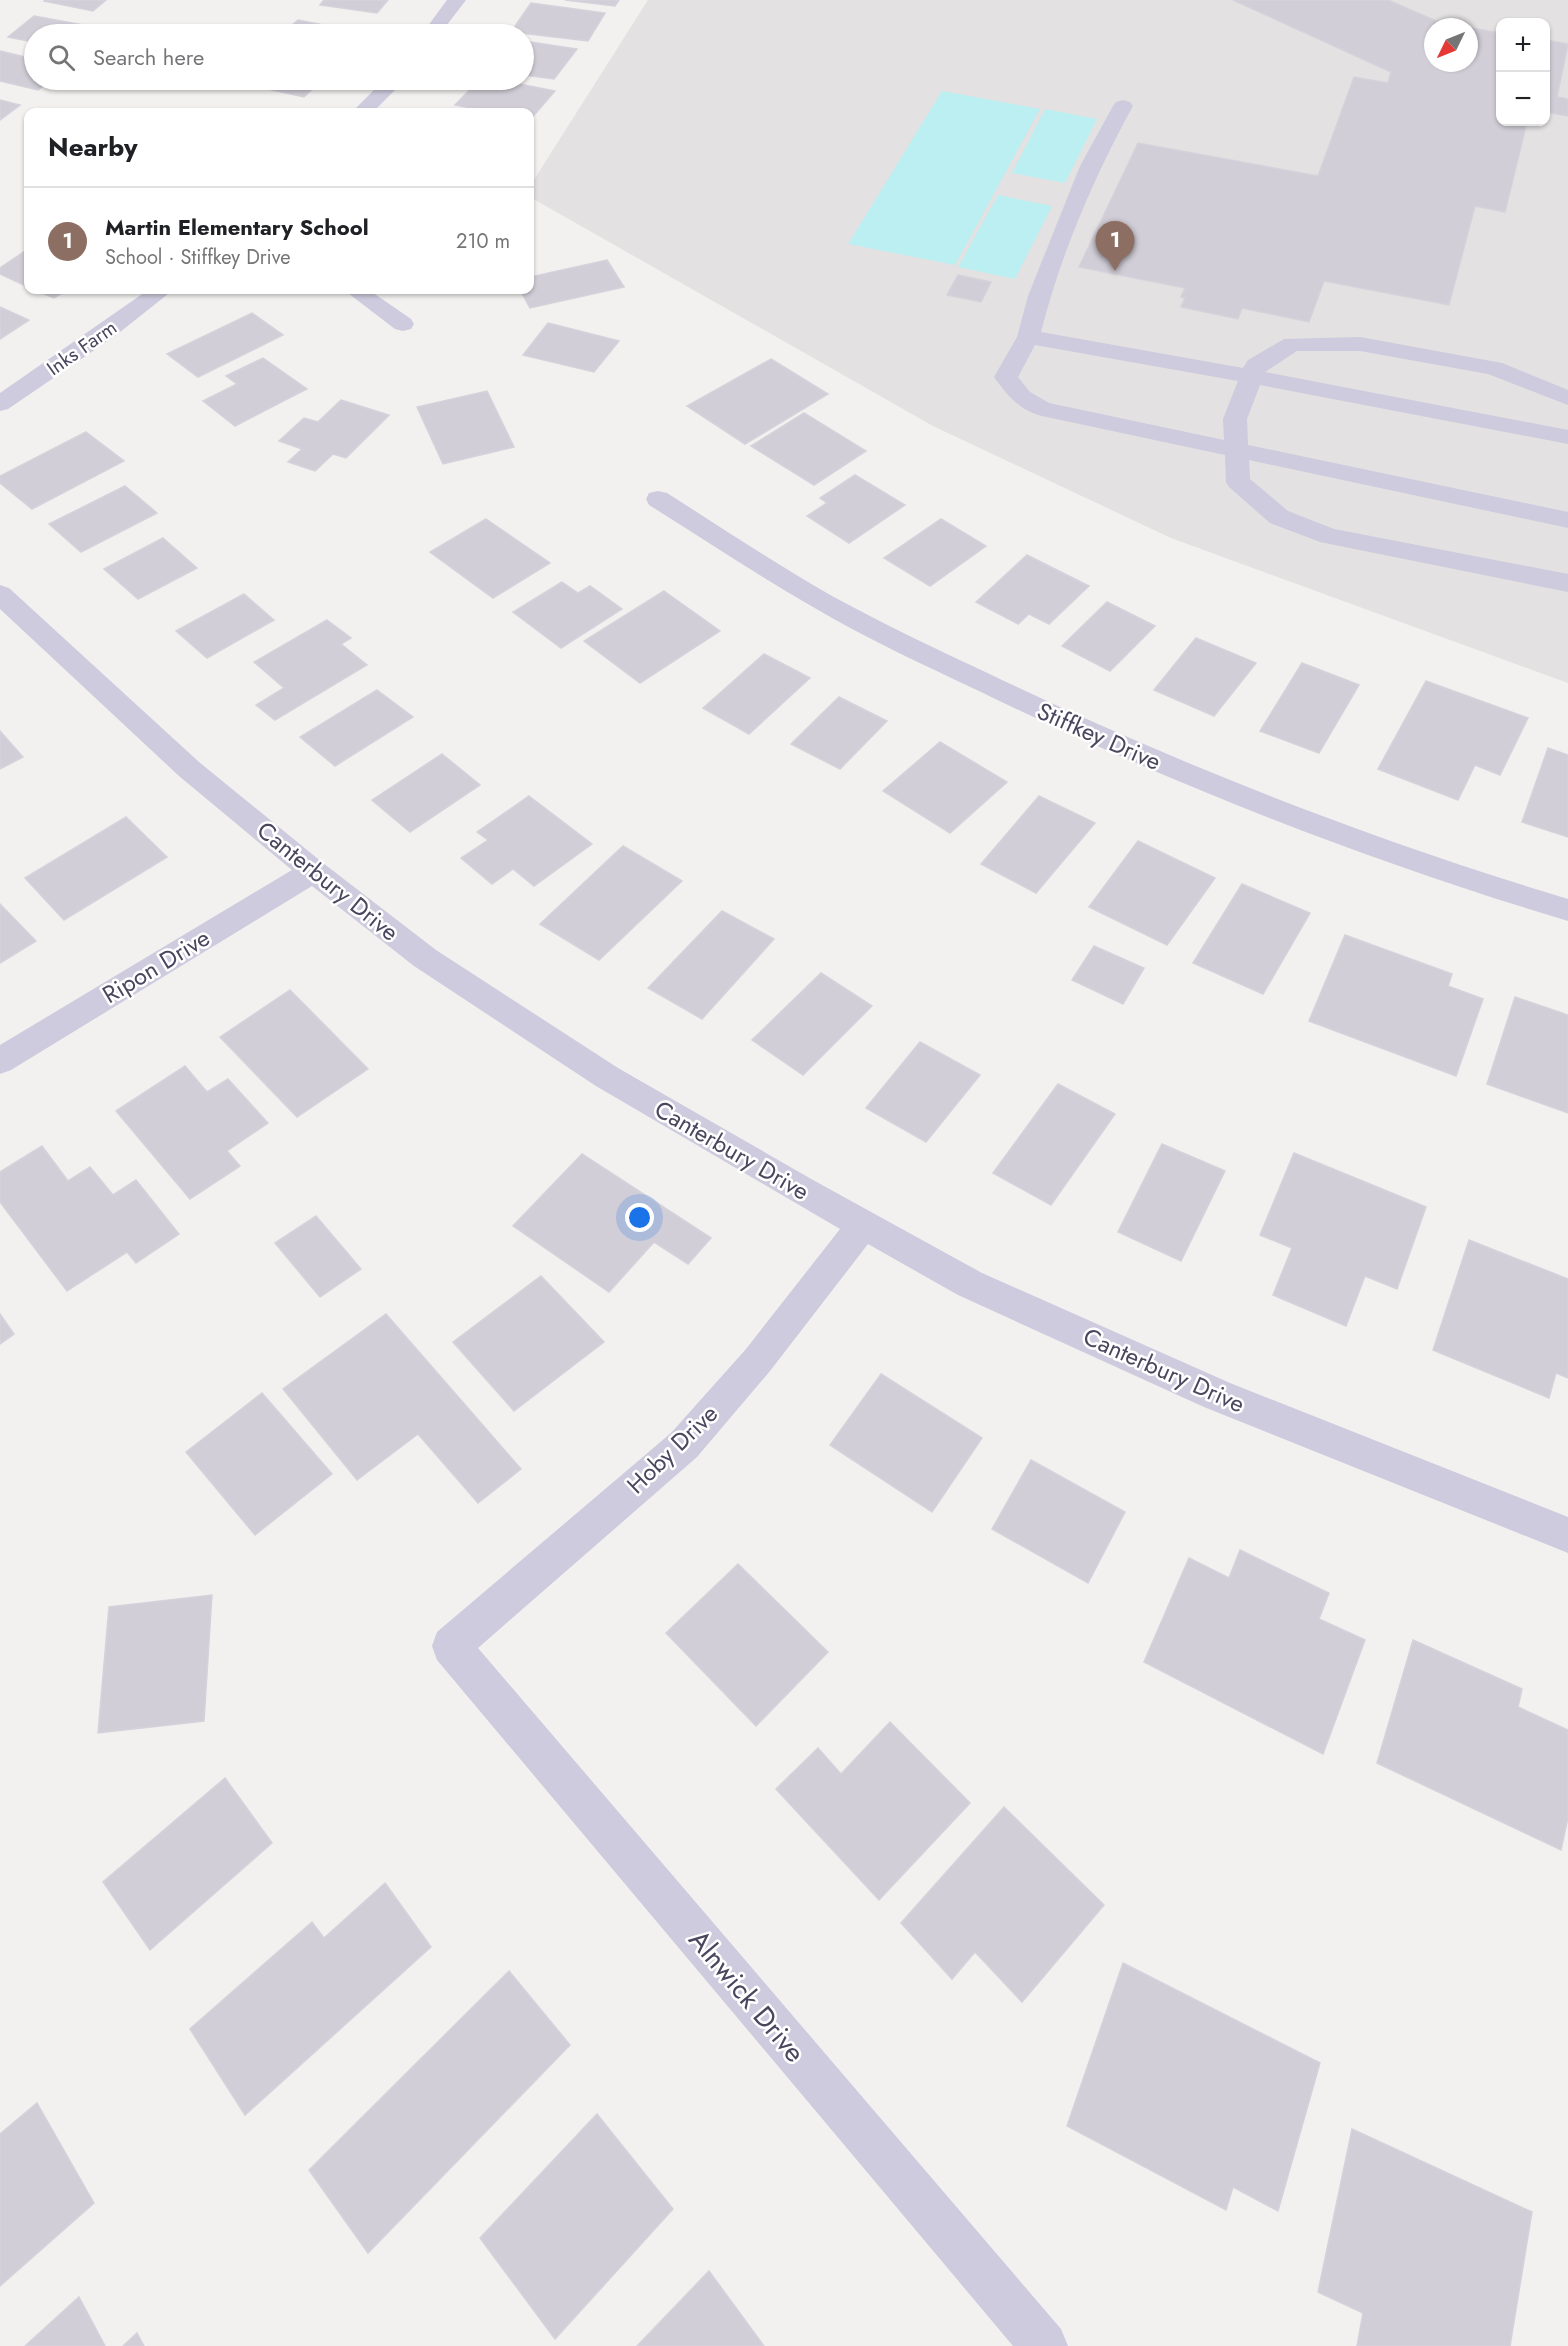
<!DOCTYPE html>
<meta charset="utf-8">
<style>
:root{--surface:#fff;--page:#f2f2f2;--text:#202124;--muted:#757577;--line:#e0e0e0;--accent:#1a73e8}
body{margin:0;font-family:Jost,sans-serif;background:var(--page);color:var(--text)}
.controls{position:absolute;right:18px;top:18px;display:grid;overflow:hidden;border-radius:12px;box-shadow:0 2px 4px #0004}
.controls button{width:54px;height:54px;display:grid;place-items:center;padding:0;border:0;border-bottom:2px solid var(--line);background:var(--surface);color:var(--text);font:30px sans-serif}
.compass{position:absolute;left:1424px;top:18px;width:54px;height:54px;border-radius:50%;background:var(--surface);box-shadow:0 2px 4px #0004;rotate:227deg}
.you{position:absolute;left:640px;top:1218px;width:21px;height:21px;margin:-15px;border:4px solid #fff;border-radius:50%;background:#1a73e8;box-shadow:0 0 0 9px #1a73e833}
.badge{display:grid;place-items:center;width:39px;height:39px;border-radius:50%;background:var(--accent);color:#fff;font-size:20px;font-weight:700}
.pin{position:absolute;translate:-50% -50px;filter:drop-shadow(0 2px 3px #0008)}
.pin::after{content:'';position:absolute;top:32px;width:21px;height:18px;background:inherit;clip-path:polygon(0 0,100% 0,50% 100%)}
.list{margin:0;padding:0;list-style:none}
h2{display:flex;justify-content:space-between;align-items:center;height:78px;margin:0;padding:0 24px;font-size:26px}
h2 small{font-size:20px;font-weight:400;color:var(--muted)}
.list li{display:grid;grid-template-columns:39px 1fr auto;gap:18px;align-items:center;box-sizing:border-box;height:108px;padding:0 24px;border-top:2px solid var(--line)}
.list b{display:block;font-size:22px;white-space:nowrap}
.list p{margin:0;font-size:20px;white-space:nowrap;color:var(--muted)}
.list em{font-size:20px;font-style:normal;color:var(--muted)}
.icon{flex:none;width:33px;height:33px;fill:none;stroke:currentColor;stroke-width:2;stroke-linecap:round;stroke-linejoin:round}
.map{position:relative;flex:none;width:1568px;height:2346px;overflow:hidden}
.search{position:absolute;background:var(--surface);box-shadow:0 2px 4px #0004;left:24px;top:24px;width:510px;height:66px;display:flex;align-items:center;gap:15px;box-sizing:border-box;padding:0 21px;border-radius:33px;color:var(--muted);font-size:22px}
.panel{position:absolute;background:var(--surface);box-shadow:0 2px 4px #0004;left:24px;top:108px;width:510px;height:186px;border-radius:12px}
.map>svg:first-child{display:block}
</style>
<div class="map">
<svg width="1568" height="2346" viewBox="0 0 1568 2346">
<rect width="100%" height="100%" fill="#f2f1ef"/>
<path fill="#e3e1e1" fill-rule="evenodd" d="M648 0H1568V683L1171 538 933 426 530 197V186ZM1500 22H1546V122H1500ZM1433 27H1469V63H1433Z"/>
<g fill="#bbeff2">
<polygon points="942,91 1040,109 955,265 848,244"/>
<polygon points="1045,109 1097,119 1065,183 1012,173"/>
<polygon points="998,195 1052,206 1015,279 958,267"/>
</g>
<g fill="#d1ced7" stroke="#d6d2db" stroke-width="1.5">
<polygon points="45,0 106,0 93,11 44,1"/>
<polygon points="324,0 388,0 377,13 320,5"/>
<polygon points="565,0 619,0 615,6"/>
<polygon points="1233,0 1388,0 1450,27 1433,27 1433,63 1469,63 1469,28 1500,33 1500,122 1527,122 1505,212 1475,206 1449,305 1324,281 1309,322 1242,308 1238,319 1181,307 1185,298 1181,297 1185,288 1079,267 1138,143 1318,176 1354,77 1388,83 1391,72"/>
<polygon points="531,3 605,13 588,41 511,32"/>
<polygon points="34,16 83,25 72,34 34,34 34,42 8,37"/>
<polygon points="298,20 368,34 281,34"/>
<polygon points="1546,40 1568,44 1557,97 1568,99 1568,116 1546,112"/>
<polygon points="524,41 577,49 554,79 524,75"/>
<polygon points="0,51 34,59 34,80 51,80 38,90 0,81"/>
<polygon points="250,80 322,80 304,97 245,84"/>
<polygon points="479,80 499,80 555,91 530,120 530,112 492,112 455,105"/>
<polygon points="0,100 20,105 0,120"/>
<polygon points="28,249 28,287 0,274 0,268"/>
<polygon points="607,260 624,287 530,308 520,290 530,290 530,277"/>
<polygon points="958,275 991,282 981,302 947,295"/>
<polygon points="34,290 67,290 54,298"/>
<polygon points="0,307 29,320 0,339"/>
<polygon points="252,313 283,335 198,377 167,354"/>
<polygon points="548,323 619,341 594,372 523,355"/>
<polygon points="263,358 307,389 235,426 203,401 237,384 226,376"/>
<polygon points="771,359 828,394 745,444 687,406"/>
<polygon points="487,391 514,447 443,464 417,407"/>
<polygon points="341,400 389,415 346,458 333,454 315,471 288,462 302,449 279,441 304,418 318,422"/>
<polygon points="804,413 866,451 814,485 751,446"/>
<polygon points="86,432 124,461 32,509 0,483 0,476"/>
<polygon points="855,475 905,505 849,543 807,516 827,503 820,498"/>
<polygon points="125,486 157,513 81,552 49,524"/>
<polygon points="486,519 550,563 493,598 430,552"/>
<polygon points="941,519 986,546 930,586 884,558"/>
<polygon points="163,538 197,568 138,599 104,569"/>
<polygon points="1027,555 1089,586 1049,624 1029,614 1018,624 976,602"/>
<polygon points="562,582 578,593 590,586 622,609 561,648 513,612"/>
<polygon points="664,591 720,631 640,683 584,641"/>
<polygon points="244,594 274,620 207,658 176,631"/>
<polygon points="1107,602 1155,626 1110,671 1062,646"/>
<polygon points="327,620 351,638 341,644 367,665 275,720 256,705 284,688 254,662"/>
<polygon points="1196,638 1256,663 1214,716 1154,690"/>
<polygon points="764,654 810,678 749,734 703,708"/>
<polygon points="1302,663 1359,685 1319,753 1260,731"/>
<polygon points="1426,681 1528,718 1500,775 1475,765 1458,800 1378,769"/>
<polygon points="377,690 413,717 335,766 300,737"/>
<polygon points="839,697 887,721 840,769 791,744"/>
<polygon points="0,731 23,757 0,769"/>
<polygon points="940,742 1007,782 950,833 883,791"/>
<polygon points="1548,748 1568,755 1568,837 1522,822"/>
<polygon points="442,754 480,785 410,832 372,800"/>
<polygon points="529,796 592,844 534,886 513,869 492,884 461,858 488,840 477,832"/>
<polygon points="1039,796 1095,823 1036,893 981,864"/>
<polygon points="126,817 167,857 64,920 25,878"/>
<polygon points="1138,841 1215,878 1167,945 1089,907"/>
<polygon points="623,846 682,881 599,960 540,924"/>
<polygon points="1242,884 1310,913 1263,994 1193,963"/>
<polygon points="0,904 36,941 0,963"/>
<polygon points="722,911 774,939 702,1019 648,988"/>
<polygon points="1345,935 1452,974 1448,986 1483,999 1456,1076 1309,1021"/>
<polygon points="1094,946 1144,968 1123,1004 1072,980"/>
<polygon points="821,973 872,1006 803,1075 752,1040"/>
<polygon points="290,990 368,1069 297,1117 220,1037"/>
<polygon points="1515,997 1568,1015 1568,1113 1487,1084"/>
<polygon points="920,1042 980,1075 926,1142 866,1108"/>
<polygon points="185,1066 207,1092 228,1079 268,1123 227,1151 240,1166 190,1199 116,1111"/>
<polygon points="1058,1084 1115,1114 1051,1205 993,1173"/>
<polygon points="1162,1144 1225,1171 1181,1261 1118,1232"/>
<polygon points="42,1146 68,1181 90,1167 113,1195 136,1180 179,1234 136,1263 127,1252 67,1291 0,1202 0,1172"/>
<polygon points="1294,1153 1426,1207 1397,1289 1365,1276 1346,1326 1273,1295 1292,1248 1260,1235"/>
<polygon points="582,1154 711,1238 688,1264 654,1242 609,1292 513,1226"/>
<polygon points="316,1216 361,1269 320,1297 275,1243"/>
<polygon points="1469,1240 1568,1279 1568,1378 1556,1373 1549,1398 1433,1350"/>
<polygon points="541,1276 604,1342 514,1411 453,1342"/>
<polygon points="0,1314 14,1334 0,1344"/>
<polygon points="386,1314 521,1469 478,1503 418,1434 357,1480 283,1389"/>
<polygon points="881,1374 982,1438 932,1512 830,1445"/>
<polygon points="262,1393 332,1474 255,1535 186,1452"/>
<polygon points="1031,1460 1125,1512 1088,1583 992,1529"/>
<polygon points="1240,1550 1329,1593 1319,1619 1365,1640 1323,1754 1144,1662 1189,1558 1229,1578"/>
<polygon points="738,1564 828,1652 756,1726 666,1633"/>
<polygon points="212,1595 204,1721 98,1733 109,1607"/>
<polygon points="1413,1640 1522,1689 1518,1707 1568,1730 1568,1818 1561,1850 1377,1763"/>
<polygon points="890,1722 970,1803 879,1900 776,1789 818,1748 841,1774"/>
<polygon points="225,1778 272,1843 150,1950 103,1882"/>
<polygon points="1004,1807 1104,1905 1022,2002 975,1952 952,1979 901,1923"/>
<polygon points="385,1883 431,1947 245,2115 190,2029 312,1922 324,1938"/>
<polygon points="1123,1963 1320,2063 1278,2211 1233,2187 1226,2210 1067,2126"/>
<polygon points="509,1971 570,2045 368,2253 309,2170"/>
<polygon points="37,2103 94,2203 0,2286 0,2134"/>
<polygon points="597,2114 673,2209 555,2339 480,2238"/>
<polygon points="1352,2129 1532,2212 1510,2346 1357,2346 1363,2313 1318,2292"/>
<polygon points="709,2271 764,2346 637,2346"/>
<polygon points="79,2297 105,2346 25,2346"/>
<polygon points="137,2333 144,2346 123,2346"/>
</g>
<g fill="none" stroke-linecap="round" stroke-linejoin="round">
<path fill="#cdcbdd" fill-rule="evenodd" d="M1123 100 1130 102 1133 106C1094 177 1061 253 1041 332L1243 368 1248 360 1284 339 1360 337 1502 363 1568 390V405L1488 374 1360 351H1297L1265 372 1568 430V444L1260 385 1247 419 1248 445 1568 512V528L1249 460 1250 479 1288 511 1334 529 1568 574V592L1320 542 1270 523 1229 487 1226 482 1225 455 1042 416C1020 411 1007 395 994 377L1017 337 1028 296 1080 166 1113 106 1116 102ZM1035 345 1238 381 1223 419 1224 440 1049 403 1030 392 1018 377Z"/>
<g fill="#cdcbdd" fill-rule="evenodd">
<polygon points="447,0 466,0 440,34 422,34"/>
<polygon points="384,80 405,80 373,112 352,112"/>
<polygon points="148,290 173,290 115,336 8,409 0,411 0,393"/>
<polygon points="344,290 369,290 411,319 414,324 411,329 403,331 395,329"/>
<path d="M658 491 667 493C722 528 776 564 832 596 887 626 945 653 1002 680 1185 767 1373 840 1568 899V921C1366 860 1171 784 981 692 924 665 867 639 813 607 757 575 704 539 649 505L646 499 649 493Z"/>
<polygon points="0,585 9,588 199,762 323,863 436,950 618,1068 813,1180 982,1273 1230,1383 1568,1517 1568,1553 1204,1407 958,1295 868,1244 770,1371 697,1457 478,1648 1061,2329 1068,2346 1013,2346 437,1660 432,1646 437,1632 671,1433 746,1349 840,1229 596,1086 414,966 312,886 11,1070 0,1074 0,1045 292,870 179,776 0,609"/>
</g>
</g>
<g text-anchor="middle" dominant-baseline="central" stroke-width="5" stroke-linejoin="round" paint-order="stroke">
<g font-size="20" fill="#49465e" stroke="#fff">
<text transform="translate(82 348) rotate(-35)">Inks Farm</text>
</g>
<g font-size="24" fill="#49465e" stroke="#fff">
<text transform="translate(1099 736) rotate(24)">Stiffkey Drive</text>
<text transform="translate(328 881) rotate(39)">Canterbury Drive</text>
<text transform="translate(156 966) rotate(-31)">Ripon Drive</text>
<text transform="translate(732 1150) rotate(30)">Canterbury Drive</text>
<text transform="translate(1164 1370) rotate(24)">Canterbury Drive</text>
<text transform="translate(672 1449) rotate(-44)">Hoby Drive</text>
</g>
<g font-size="28" fill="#49465e" stroke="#fff">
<text transform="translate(747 1996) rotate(50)">Alnwick Drive</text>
</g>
</g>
</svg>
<div class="controls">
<button>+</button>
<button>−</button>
</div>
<svg class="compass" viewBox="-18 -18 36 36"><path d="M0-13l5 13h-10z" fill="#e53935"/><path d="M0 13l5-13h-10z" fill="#757577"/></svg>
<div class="you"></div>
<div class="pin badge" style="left:1115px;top:271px;background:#8d6e63">1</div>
<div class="search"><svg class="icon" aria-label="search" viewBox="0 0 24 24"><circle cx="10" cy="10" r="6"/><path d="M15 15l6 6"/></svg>Search here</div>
<section class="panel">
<h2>Nearby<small></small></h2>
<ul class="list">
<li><span class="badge" style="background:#8d6e63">1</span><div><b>Martin Elementary School</b><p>School · Stiffkey Drive</p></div><em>210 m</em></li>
</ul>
</section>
</div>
